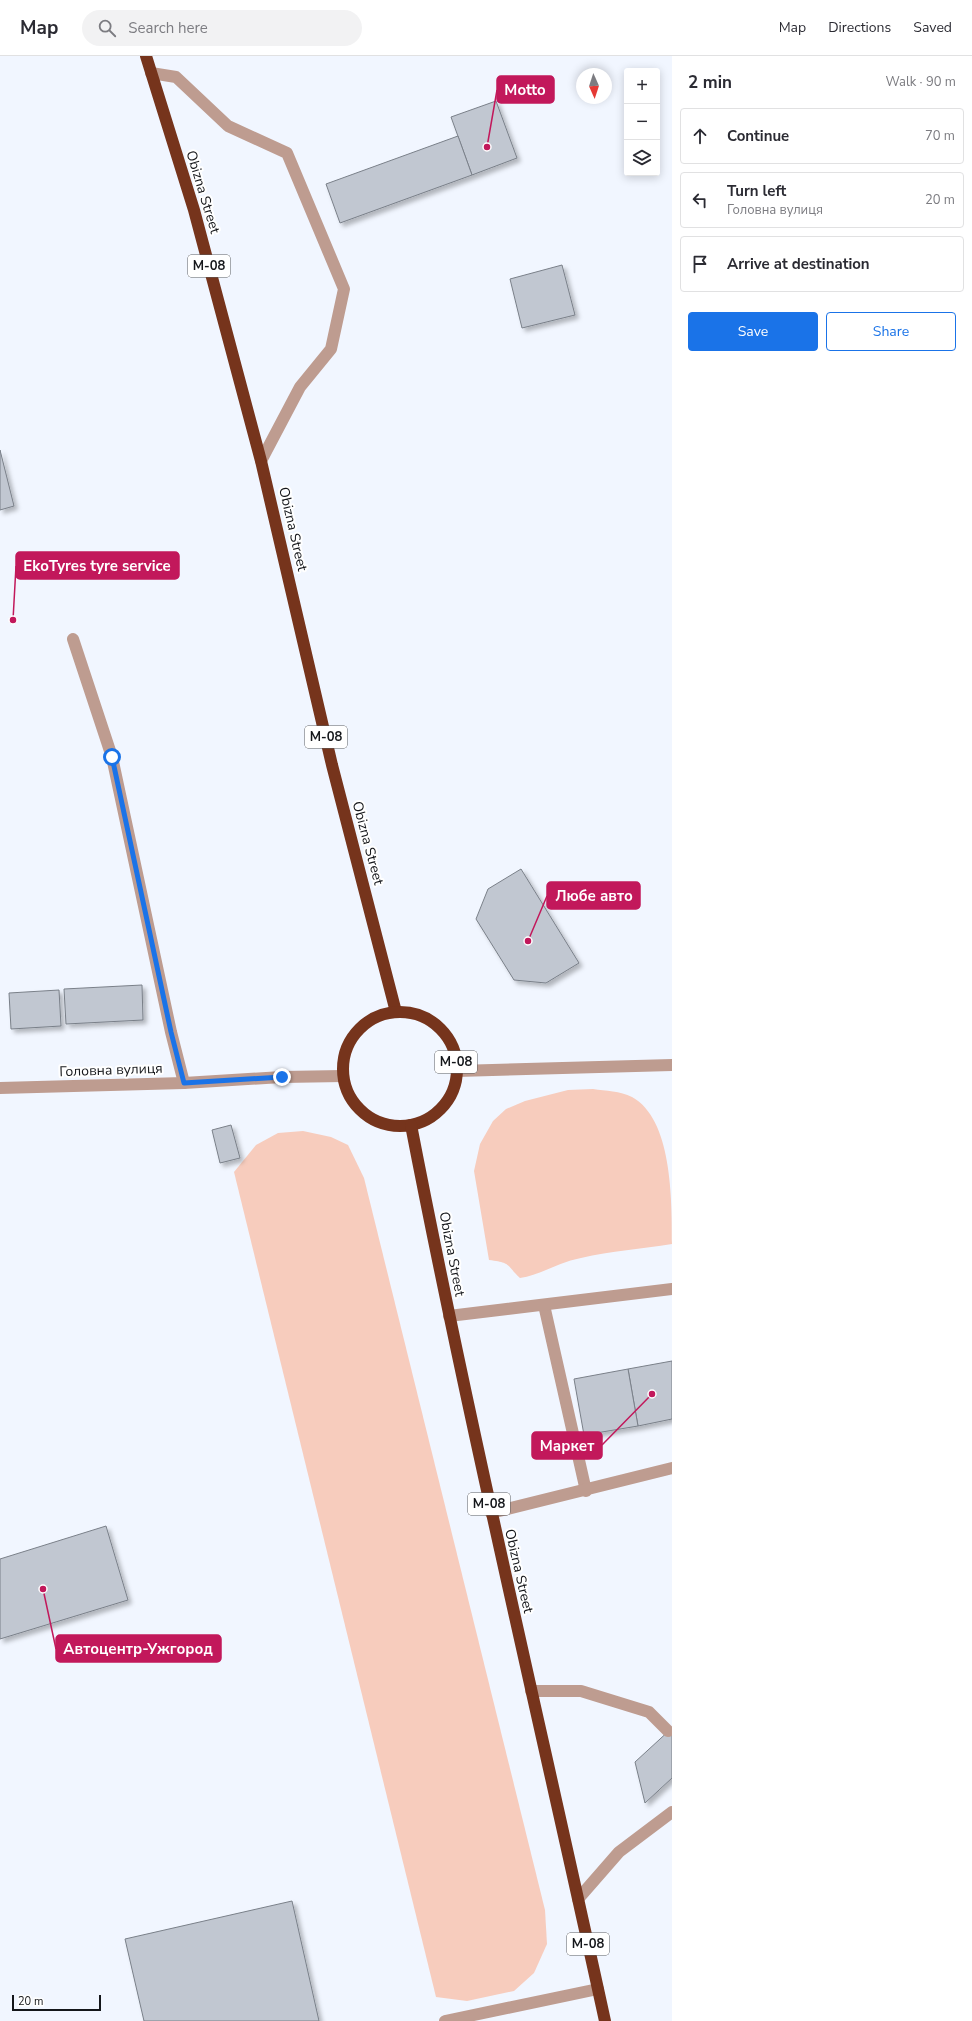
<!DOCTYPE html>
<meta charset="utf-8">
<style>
:root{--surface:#fff;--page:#f2f2f3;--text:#2b2b33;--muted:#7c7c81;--line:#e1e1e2;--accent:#1a73e8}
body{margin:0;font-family:"Nunito Sans",sans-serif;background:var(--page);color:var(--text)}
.controls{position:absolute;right:12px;top:12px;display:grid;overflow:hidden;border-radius:4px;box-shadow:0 2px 10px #0003}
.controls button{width:36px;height:36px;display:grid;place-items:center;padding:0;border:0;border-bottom:1px solid var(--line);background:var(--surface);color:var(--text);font:20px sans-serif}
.compass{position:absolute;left:576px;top:12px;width:36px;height:36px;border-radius:50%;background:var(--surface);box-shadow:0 2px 10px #0003;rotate:177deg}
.scale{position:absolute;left:12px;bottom:10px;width:89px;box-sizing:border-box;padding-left:4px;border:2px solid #14161a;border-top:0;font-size:11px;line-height:14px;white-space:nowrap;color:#14161a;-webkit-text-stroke:3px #fff;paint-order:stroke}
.stop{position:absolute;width:12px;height:12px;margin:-9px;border:3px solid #1a73e8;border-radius:50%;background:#fff}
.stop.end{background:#1a73e8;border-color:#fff;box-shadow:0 1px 4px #0008}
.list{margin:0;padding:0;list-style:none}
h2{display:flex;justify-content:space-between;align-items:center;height:52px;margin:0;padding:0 16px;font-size:17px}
h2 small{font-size:13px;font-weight:400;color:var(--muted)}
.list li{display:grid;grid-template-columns:26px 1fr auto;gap:12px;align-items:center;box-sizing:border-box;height:56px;margin:0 8px 8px;padding:0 8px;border:1px solid var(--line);border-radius:4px}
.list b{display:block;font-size:15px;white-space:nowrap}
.list p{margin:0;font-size:13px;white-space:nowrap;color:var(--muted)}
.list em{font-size:13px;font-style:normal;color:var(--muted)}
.actions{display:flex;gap:8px;padding:12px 16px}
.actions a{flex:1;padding:9px 0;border:1px solid var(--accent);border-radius:4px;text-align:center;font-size:14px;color:var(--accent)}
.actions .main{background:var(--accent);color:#fff}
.icon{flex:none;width:22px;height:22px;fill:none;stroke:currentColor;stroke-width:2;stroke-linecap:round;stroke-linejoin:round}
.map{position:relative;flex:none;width:672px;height:1965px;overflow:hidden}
header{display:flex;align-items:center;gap:24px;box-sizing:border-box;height:56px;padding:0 20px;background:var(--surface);border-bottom:1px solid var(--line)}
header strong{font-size:19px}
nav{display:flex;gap:22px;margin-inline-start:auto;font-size:14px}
.search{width:280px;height:36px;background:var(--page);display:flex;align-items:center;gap:10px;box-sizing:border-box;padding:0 14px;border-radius:22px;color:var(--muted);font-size:15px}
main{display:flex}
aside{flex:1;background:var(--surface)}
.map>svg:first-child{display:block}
</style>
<header>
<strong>Map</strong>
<div class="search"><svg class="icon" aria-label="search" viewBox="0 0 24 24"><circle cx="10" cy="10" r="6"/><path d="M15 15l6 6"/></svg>Search here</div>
<nav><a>Map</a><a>Directions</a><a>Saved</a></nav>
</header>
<main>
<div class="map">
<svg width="672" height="1965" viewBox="0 0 672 1965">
<defs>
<filter id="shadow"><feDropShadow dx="3.5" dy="3.5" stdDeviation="2" flood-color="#0004"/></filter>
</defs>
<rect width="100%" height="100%" fill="#f1f6ff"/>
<g fill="#f7ccbd">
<path d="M593 1033C606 1035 620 1035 632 1041 672 1063 672 1142 672 1188 642 1193 611 1195 581 1202 559 1206 541 1219 520 1222 505 1208 512 1207 489 1204L474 1115 480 1088 493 1065 506 1053 525 1045 568 1034Z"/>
<polygon points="303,1075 331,1081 348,1089 364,1122 545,1854 547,1888 534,1917 514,1935 467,1945 436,1941 234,1116 256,1089 278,1077"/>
</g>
<g fill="#c1c7d1" stroke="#7a8089" filter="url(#shadow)">
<polygon points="496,45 517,102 472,119 451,61"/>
<polygon points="458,80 472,119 340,167 326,128"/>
<polygon points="562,209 575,259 522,272 510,223"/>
<polygon points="0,394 14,450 0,454"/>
<polygon points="521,813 579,907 546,927 514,924 476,863 488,833"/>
<polygon points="142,929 143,964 66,968 64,933"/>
<polygon points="59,934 61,970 11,973 9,937"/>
<polygon points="231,1069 240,1102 220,1107 212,1074"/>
<polygon points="672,1305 672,1363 638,1370 628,1313"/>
<polygon points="628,1313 638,1370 584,1379 574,1323"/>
<polygon points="106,1470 128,1544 0,1583 0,1503"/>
<polygon points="672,1672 672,1722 645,1747 635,1706"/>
<polygon points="292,1845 319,1965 144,1965 125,1883"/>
</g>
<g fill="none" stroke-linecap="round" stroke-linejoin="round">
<g stroke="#be9c90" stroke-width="12">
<polyline points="151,17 176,21 228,70 287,97 344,233 331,293 300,331 261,405"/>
<polyline points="73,583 112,701 171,976 184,1027"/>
<polyline points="457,1015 672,1009"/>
<polyline points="0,1032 184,1027 282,1021 343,1020"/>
<polyline points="544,1249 586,1435"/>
<polyline points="449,1260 672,1233"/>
<polyline points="491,1457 672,1412"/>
<polyline points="531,1635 581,1635 649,1656 668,1675"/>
<polyline points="578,1843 619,1796 672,1756"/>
<polyline points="445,1965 598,1933"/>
</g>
<g stroke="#76341c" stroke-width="12">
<polyline points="146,0 194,154 261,405 332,709 396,956"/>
<circle cx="400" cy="1013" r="57"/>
<path d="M411 1069C469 1369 540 1667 605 1965"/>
</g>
</g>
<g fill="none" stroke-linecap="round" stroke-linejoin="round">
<polyline stroke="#1a73e8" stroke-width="5" points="112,701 171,976 184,1027 282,1021"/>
</g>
<g text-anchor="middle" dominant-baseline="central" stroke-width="4" stroke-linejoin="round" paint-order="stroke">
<g fill="#fff" stroke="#5a5c5f" stroke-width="1">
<rect x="188" y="199" width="42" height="22" rx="3"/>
<rect x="305" y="670" width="42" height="22" rx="3"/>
<rect x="435" y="995" width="42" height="22" rx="3"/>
<rect x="468" y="1437" width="42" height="22" rx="3"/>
<rect x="567" y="1877" width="42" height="22" rx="3"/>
</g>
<g font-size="13" font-weight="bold" fill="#14161a">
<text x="209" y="210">М-08</text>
<text x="326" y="681">М-08</text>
<text x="456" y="1006">М-08</text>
<text x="489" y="1448">М-08</text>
<text x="588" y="1888">М-08</text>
</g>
<g font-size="14" fill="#14161a" stroke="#fff">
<text transform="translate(203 136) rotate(73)">Obizna Street</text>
<text transform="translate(293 473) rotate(77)">Obizna Street</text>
<text transform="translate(368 787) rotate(75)">Obizna Street</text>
<text transform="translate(111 1014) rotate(-2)">Головна вулиця</text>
<text transform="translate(452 1198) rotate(79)">Obizna Street</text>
<text transform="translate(519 1515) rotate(77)">Obizna Street</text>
</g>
</g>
<path fill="none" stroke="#c2185b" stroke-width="1.5" d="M487 91L497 34M13 564L16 510M528 885L547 840M652 1338L602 1389M43 1533L56 1593"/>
<g fill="#c2185b" stroke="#fff" stroke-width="1.5">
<circle cx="487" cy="91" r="4"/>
<circle cx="13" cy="564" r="4"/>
<circle cx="528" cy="885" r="4"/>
<circle cx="652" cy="1338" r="4"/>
<circle cx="43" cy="1533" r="4"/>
</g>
<g fill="#c2185b" stroke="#c2185b" stroke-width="1.5">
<rect x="497" y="20" width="57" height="27" rx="4"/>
<rect x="16" y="496" width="163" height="27" rx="4"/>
<rect x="547" y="826" width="93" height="27" rx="4"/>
<rect x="532" y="1376" width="70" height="27" rx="4"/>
<rect x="56" y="1579" width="165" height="27" rx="4"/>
</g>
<g font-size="15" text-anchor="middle" font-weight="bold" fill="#fff">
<text x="525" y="39">Motto</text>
<text x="97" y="515">EkoTyres tyre service</text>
<text x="594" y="845">Любе авто</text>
<text x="567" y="1395">Маркет</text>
<text x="138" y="1598">Автоцентр-Ужгород</text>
</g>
</svg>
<div class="controls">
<button>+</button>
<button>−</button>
<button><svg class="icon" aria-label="layers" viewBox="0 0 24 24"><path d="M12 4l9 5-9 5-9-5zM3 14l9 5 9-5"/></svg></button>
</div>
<svg class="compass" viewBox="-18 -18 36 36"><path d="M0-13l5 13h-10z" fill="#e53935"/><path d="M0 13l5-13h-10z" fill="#7c7c81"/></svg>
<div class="scale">20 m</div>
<div class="stop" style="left:112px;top:701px"></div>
<div class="stop end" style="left:282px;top:1021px"></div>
</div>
<aside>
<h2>2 min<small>Walk · 90 m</small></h2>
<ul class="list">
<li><svg class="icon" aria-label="ahead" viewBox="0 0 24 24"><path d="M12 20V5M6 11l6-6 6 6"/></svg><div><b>Continue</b></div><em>70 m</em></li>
<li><svg class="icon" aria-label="left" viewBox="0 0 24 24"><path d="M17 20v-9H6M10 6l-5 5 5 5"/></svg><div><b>Turn left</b><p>Головна вулиця</p></div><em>20 m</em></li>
<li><svg class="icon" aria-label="arrive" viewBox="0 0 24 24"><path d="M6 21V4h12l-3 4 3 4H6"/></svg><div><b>Arrive at destination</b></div></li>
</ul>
<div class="actions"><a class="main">Save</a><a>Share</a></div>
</aside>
</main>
